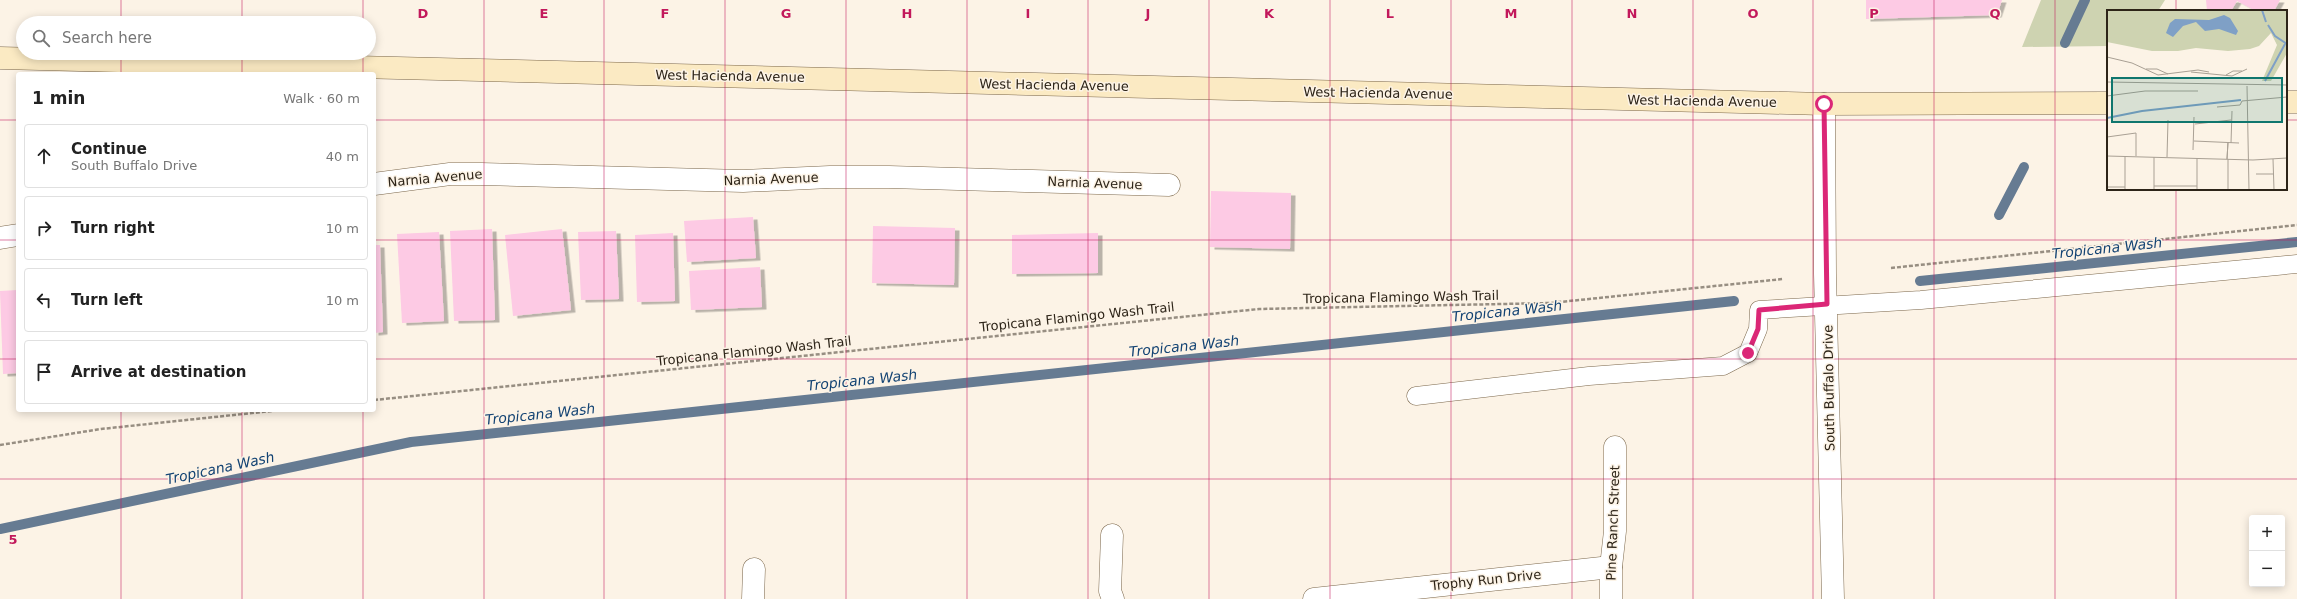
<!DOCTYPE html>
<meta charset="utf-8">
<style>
:root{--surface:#fff;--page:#f6f6f6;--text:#222;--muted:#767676;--line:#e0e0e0}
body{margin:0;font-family:"DejaVu Sans",sans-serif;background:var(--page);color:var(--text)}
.controls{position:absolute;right:12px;bottom:12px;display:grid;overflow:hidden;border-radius:4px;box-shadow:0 2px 10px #0003}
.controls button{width:36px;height:36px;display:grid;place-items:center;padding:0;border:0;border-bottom:1px solid var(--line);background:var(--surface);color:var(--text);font:20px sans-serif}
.stop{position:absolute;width:12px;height:12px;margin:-9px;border:3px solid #db2777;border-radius:50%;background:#fff}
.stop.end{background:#db2777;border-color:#fff;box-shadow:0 1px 4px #0008}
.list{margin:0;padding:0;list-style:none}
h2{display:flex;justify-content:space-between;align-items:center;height:52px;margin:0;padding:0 16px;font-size:17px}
h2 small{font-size:13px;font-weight:400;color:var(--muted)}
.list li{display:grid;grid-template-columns:26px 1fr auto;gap:12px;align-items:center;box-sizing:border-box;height:64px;margin:0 8px 8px;padding:0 8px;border:1px solid var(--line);border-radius:4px}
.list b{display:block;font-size:15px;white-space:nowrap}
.list p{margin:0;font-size:13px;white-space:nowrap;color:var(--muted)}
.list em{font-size:13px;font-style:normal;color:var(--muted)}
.icon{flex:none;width:22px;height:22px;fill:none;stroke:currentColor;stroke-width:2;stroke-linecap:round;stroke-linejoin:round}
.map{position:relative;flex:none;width:2297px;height:599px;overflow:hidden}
.search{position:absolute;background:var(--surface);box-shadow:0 2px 10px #0003;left:16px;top:16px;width:360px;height:44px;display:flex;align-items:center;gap:10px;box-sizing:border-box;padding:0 14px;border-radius:22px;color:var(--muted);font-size:15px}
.panel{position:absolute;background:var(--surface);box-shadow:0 2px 10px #0003;left:16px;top:72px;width:360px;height:340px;border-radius:4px}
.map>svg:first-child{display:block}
</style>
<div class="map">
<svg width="2297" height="599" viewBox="0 0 2297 599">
<defs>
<filter id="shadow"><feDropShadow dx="4.5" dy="2.5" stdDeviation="0" flood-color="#0004"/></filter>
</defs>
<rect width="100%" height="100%" fill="#fcf3e6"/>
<polygon fill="#ced3b1" points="2041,0 2165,0 2158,11 2108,11 2108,46 2022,47"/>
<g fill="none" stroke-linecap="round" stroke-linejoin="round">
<g stroke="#667b92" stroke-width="10">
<polyline points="2065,43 2085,0"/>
<polyline points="1999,215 2024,167"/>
<polyline points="1920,281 2297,242"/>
<polyline points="0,529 411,442 1734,301"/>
</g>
</g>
<g fill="#fdcae4" filter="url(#shadow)">
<polygon points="1866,0 2002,0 1997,15 1866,19"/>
<polygon points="2206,0 2280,0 2274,11 2256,11 2237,1 2231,11 2207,11"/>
<polygon points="1211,191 1291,193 1290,249 1210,247"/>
<polygon points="753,217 756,258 687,262 684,221"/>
<polygon points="873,226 955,228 954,285 872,283"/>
<polygon points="492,229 495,320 454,321 450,231"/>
<polygon points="562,229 571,310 513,316 505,235"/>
<polygon points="616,231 619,299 581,300 578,232"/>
<polygon points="439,232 444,321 402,323 397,234"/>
<polygon points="673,233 675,301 637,302 635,235"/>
<polygon points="1098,233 1098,273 1012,274 1012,235"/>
<polygon points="374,245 380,245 383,332 374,333"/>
<polygon points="760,267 762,307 691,310 689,271"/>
<polygon points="18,290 18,373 3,374 0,291"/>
</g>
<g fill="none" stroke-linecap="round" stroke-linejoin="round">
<defs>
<polyline id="service" points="1416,396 1589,376 1723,366 1748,353 1758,329 1759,310 1921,300 2297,264"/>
<g id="minor">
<polyline points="374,184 450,174 481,174 743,181 830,177 889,177 1169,185"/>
<polyline points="0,238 18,235"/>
<polyline points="1112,535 1110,591 1113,599"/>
<polyline points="753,599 754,569"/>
<polyline points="1314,599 1611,567"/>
<polyline points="1611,599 1611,567 1615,531 1615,447"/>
</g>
<polyline id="tertiary" points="1824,104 1825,274 1833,599"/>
<g id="secondary">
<polyline points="0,58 1824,104 2108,103"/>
<polyline points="2286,102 2297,102"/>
</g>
</defs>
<use href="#service" stroke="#7c684c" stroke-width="19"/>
<use href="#minor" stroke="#7c684c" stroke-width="23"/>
<use href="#tertiary" stroke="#7c684c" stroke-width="23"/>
<use href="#secondary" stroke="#7c684c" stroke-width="23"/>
<g stroke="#978e82" stroke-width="2.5" stroke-dasharray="4 2" stroke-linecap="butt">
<polyline points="1891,268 2297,225"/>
<polyline points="374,400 1259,309 1550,303 1783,279"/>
<polyline points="0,445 101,429 281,410"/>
</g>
<use href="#service" stroke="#fff" stroke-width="18"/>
<use href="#minor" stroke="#fff" stroke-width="22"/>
<use href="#tertiary" stroke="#fff" stroke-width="22"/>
<use href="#secondary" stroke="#fbeac3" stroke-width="22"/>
</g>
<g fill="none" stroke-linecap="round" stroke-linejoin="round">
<polyline stroke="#db2777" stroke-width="5" points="1748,353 1758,329 1759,310 1827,304 1824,104"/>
</g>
<path fill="none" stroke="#c2185b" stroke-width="1" stroke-opacity="0.55" d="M121 0V23M242 0V23M363 0V23M484 0V599M604 0V599M725 0V599M846 0V599M967 0V599M1088 0V599M1209 0V599M1330 0V599M1451 0V599M1572 0V599M1693 0V599M1813 0V599M1934 0V599M2055 0V599M2176 0V11M121 53V74M242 53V74M363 53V74M0 120H18M374 120H2108M2286 120H2297M2176 189V599M0 240H18M374 240H2297M0 359H18M374 359H2297M121 410V599M242 410V599M363 410V599M0 479H2297"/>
<g text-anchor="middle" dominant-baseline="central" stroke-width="3" stroke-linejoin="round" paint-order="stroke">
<g font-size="13" fill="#2d2418" stroke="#fcf3e6">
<text transform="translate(730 76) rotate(1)">West Hacienda Avenue</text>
<text transform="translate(1054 85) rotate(1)">West Hacienda Avenue</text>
<text transform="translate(1378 93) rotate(1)">West Hacienda Avenue</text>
<text transform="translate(1702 101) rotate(1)">West Hacienda Avenue</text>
<text transform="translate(435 178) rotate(-5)">Narnia Avenue</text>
<text transform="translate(771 179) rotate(-2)">Narnia Avenue</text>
<text transform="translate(1095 183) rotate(2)">Narnia Avenue</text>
<text transform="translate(1401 297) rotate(-1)">Tropicana Flamingo Wash Trail</text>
<text transform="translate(1077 317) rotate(-6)">Tropicana Flamingo Wash Trail</text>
<text transform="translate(754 351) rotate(-6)">Tropicana Flamingo Wash Trail</text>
<text transform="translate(1829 388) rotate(-91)">South Buffalo Drive</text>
<text transform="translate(1613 523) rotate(-88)">Pine Ranch Street</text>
<text transform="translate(1486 580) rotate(-6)">Trophy Run Drive</text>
</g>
<g font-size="14" font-style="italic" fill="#134373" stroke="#fcf3e6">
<text transform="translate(2107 248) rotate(-6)">Tropicana Wash</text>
<text transform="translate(1507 311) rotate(-6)">Tropicana Wash</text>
<text transform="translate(1184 346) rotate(-6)">Tropicana Wash</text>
<text transform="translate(862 380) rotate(-6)">Tropicana Wash</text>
<text transform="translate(540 414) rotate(-6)">Tropicana Wash</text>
<text transform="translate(220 468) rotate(-12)">Tropicana Wash</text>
</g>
</g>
<g transform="translate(2107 10)">
<rect width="180" height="180" fill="#fcf3e6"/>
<path d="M0 0H180V43L164 71H155L170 35 164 23 152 36 143 39 121 41 89 38 71 41H45L0 32Z" fill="#ced3b1"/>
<path d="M117 5 123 8 131 21 129 25 112 19 98 21 89 12 76 16 66 27 59 23 63 13 68 9 102 10Z" fill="#7fa0c6"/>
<path fill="none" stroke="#7fa0c6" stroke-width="2" d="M155 0 159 12M161 15 168 26 180 34M158 71 178 34M0 108 35 101 134 90"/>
<path fill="none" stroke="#a9a094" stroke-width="1" d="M0 47 25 53 51 65 91 60 102 62M39 59H50L61 64M84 62 125 66 140 59M119 65 126 61H135M0 72 180 75M140 76 142 180M0 86 38 81H91M110 97 133 95 135 91 180 87M88 114 124 110M0 127 29 123V146M87 131 132 133M124 133 125 101M86 140 87 107M0 146 146 150 180 148M18 146V180M60 147 61 110M90 148V180M120 149 121 132M120 149 121 132M121 149V180M166 149 167 180M149 164H167M47 176H90M0 177H18M47 180V147"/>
<path fill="#0f766e" fill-opacity="0.15" stroke="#0f766e" stroke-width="2" d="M5 68H175V112H5Z"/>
<rect width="180" height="180" fill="none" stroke="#2d2418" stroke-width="2"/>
</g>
<g font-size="13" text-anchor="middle" font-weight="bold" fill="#c2185b" stroke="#fcf3e6" stroke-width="3" stroke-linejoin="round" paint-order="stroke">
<text x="423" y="18">D</text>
<text x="544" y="18">E</text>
<text x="665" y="18">F</text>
<text x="786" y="18">G</text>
<text x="907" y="18">H</text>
<text x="1028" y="18">I</text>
<text x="1148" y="18">J</text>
<text x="1269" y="18">K</text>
<text x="1390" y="18">L</text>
<text x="1511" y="18">M</text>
<text x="1632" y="18">N</text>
<text x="1753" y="18">O</text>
<text x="1874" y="18">P</text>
<text x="1995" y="18">Q</text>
<text x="13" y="544">5</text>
</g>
</svg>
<div class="controls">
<button>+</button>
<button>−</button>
</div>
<div class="stop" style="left:1824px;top:104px"></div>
<div class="stop end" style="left:1748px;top:353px"></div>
<div class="search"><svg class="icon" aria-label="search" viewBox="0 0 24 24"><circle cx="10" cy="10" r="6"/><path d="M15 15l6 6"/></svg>Search here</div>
<section class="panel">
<h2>1 min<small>Walk · 60 m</small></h2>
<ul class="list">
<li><svg class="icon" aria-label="ahead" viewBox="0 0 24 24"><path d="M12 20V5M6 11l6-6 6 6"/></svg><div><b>Continue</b><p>South Buffalo Drive</p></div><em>40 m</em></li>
<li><svg class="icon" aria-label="right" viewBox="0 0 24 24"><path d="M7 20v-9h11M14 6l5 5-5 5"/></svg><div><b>Turn right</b></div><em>10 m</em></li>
<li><svg class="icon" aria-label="left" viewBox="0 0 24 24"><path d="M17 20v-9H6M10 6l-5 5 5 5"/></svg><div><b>Turn left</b></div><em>10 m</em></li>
<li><svg class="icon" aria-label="arrive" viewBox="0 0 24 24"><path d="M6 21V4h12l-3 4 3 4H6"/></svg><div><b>Arrive at destination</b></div></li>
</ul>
</section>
</div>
